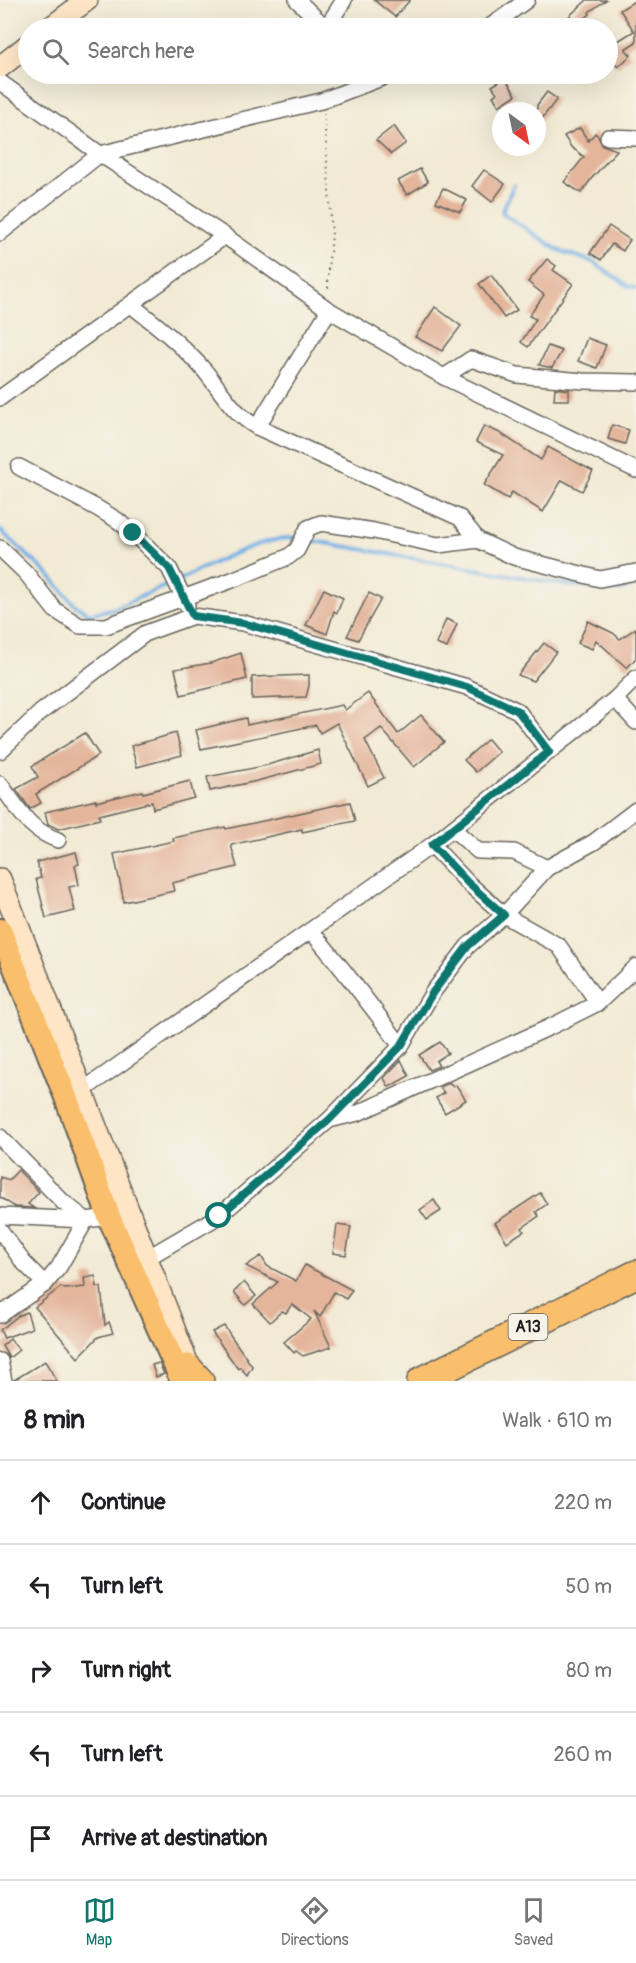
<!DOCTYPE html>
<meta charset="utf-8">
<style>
:root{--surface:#fff;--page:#f6f6f6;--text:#202124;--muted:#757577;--line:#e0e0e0;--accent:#0f766e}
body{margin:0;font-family:Pangolin,sans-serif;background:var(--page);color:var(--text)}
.compass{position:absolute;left:492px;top:102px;width:54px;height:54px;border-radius:50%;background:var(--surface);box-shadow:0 6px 24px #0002;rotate:147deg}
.stop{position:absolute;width:18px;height:18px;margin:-14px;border:4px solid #0f766e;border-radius:50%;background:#fff}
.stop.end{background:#0f766e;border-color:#fff;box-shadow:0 2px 6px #0008}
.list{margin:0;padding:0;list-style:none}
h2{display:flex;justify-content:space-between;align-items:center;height:78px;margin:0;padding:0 24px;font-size:26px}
h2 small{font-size:20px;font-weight:400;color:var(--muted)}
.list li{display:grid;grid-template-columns:39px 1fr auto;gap:18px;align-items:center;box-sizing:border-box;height:84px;padding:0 24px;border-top:2px solid var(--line)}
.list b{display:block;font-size:22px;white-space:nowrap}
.list em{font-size:20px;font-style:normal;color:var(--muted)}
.icon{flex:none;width:33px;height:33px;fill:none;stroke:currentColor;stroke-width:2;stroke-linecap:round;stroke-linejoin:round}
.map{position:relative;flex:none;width:636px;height:1381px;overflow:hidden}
.search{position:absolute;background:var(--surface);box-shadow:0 6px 24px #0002;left:18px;right:18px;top:18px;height:66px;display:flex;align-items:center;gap:15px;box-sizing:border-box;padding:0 21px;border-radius:33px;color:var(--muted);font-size:22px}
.sheet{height:498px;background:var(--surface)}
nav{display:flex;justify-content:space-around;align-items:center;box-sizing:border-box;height:84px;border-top:2px solid var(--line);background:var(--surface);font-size:16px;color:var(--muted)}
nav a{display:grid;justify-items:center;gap:3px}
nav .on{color:var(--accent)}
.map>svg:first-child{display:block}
</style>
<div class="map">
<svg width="636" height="1381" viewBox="0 0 636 1381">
<rect width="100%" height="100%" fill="#f7f3e8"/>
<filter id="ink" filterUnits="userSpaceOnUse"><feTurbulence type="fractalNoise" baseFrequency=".0167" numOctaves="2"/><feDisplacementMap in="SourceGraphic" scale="12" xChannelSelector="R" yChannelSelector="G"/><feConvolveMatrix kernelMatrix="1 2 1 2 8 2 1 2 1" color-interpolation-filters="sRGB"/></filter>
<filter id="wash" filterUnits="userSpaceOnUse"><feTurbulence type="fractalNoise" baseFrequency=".008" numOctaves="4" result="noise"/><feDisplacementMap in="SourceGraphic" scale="24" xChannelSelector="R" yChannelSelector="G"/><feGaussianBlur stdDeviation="1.35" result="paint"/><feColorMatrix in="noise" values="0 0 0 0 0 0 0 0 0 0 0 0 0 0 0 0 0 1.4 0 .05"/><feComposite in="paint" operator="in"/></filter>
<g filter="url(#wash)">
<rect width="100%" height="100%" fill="#f2ead4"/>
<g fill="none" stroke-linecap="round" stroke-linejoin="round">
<g stroke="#73b0e5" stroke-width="4">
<polyline points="514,185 502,211 505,215 558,250 593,262 628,286 636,288"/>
<polyline points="0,530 48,574 75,605 89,614 113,609 172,583"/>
<polyline points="308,540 567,585 621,590 636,584"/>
<path d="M179 580C209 565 265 535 298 538"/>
</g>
</g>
<g id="blocks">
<g fill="#e4b59b">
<polygon points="374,0 410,0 395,17"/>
<polygon points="587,0 606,0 589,12 590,14 573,28 565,20"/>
<polygon points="636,0 636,42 625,49 631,55 618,67 608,57 608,46 615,39 618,41 634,31 620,10"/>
<polygon points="505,78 516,95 499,106 493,96 497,93 492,86"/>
<polygon points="547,92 557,99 537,125 537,105"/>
<polygon points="394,126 406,143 391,154 376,140"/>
<polygon points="580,128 588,141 595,133 598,136 602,145 617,150 592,178 581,193 564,182 584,157 571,147 564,136"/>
<polygon points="420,169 428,182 407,195 398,181"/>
<polygon points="484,170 505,184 492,202 472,186"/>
<polygon points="443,188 467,200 460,212 436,202"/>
<polygon points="609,226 630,240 623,251 612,244 601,260 590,253"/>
<polygon points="547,259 556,266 553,270 573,284 528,347 521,342 536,319 529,316 544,295 528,282"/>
<polygon points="491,275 517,310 504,318 479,284"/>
<polygon points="435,307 461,326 442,351 415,337"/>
<polygon points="587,338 606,345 597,368 578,361"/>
<polygon points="548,346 562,351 552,368 539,365"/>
<polygon points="555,388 569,390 569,400 554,400"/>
<polygon points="612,425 629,430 625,444 608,439"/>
<polygon points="484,426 500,433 541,460 548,447 593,471 582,491 562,480 543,512 512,492 508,499 484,485 503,455 476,442"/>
<polygon points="324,589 343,598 337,613 334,611 327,634 306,625"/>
<polygon points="369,593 381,599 358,640 347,636"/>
<polygon points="446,619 457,624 447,648 436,644"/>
<polygon points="588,621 613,633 620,639 636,628 636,658 627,668 596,640 592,649 578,643"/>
<polygon points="544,643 556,652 533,681 518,675"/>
<polygon points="241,653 247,679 181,695 175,669 211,663"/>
<polygon points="309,675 309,686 306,697 252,699 252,677"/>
<polygon points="368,693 398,734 421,715 444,742 414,767 381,728 365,740 384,778 368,786 337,723 320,733 316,725 201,749 196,730 246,718 247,725 342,705 345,710"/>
<polygon points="85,733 99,755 36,794 41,803 30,809 16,789 38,777 32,766"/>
<polygon points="176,733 182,755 137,767 131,746"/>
<polygon points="488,739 499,752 476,772 464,760"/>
<polygon points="318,750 321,764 257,781 210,791 207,777 264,766"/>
<polygon points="190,781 194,798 153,809 152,802 99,815 100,819 58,829 48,824 45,812 96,800 96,802 142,791 143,793"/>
<polygon points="350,802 355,821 302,832 302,829 231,845 237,867 172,883 174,891 124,902 114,854 174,841 173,838 225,827 226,829"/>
<polygon points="76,852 79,864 75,865 79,885 69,887 75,911 46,918 36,879 41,878 37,862"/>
<polygon points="440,1042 448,1053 436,1061 439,1066 429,1070 419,1055"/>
<polygon points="401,1060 409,1076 389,1087 384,1078"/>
<polygon points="450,1083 453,1087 456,1085 466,1100 445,1113 436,1098 444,1093 440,1087"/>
<polygon points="18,1170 39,1192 28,1204 34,1208 15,1207 0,1197 0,1177 9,1180"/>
<polygon points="540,1193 547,1204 536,1212 539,1216 522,1228 524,1231 507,1242 495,1223"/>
<polygon points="434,1200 441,1211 427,1220 420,1210"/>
<polygon points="337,1225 351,1227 346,1255 333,1253"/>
<polygon points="261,1256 267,1266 296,1281 305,1265 352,1290 346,1299 334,1292 320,1317 314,1311 331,1347 303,1356 296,1351 294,1353 284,1342 311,1319 292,1304 286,1313 282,1311 270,1322 253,1304 278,1282 246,1266"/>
<polygon points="95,1276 97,1287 101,1287 105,1325 109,1322 113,1333 98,1337 78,1358 35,1307 61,1287 65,1289 85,1287 84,1278"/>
<polygon points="244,1282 256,1296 245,1305 234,1292"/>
<polygon points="27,1312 32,1328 4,1338 0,1330 18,1316"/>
<polygon points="224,1326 252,1366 247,1375 240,1367 238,1369 212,1332"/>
<polygon points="10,1339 19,1350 9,1358 2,1346"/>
<polygon points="45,1361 57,1381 14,1381 14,1380"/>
<polygon points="159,1363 164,1374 156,1377 152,1365"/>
</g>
</g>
</g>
<g filter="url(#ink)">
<use href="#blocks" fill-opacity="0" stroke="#67645c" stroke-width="1.5"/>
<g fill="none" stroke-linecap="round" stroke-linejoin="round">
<defs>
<g id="street">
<polyline points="297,0 326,28"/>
<polyline points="326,28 344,0"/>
<polyline points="488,28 527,0"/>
<polyline points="0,82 100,154 225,236 329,310 444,377 636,470"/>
<polyline points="608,137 636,138"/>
<polyline points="0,233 100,154 321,101 392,74"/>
<path d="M131 305C157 325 182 345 204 370 221 390 233 414 257 427L460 518 478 540 514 557 600 579 636 572"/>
<polyline points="444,377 471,359 517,375 583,381 636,382"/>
<polyline points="0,398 225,236"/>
<polyline points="257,427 329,310"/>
<polyline points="19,467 97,508 117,520 133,533 169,568 187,605"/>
<polyline points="0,548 26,573 55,610 80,626 106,626 232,580 288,557 297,550 308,528 321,523 374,531 438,545 478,540"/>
<polyline points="615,699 636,722"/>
<polyline points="0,751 41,712 146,633 193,616 243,623 467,687 518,711 549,752"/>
<path d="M0 784C19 809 27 829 58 840"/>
<polyline points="453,829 478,851 514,852 547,868"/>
<polyline points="432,845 468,883 504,915 559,946 598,1003"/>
<path d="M311 931C343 968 372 1007 401 1046"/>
<polyline points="76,1095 432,845 615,699 636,678"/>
<polyline points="329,1120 401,1046 433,992 468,946 504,915 547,868 594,842 636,810"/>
<polyline points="0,1137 63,1202 86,1220"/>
<polyline points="0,1216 86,1220 109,1217"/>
<polyline points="0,1230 23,1262 45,1284"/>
<polyline points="147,1258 219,1216 329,1120 358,1113 550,1027 598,1003 636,967"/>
<polyline points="0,1315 45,1284 59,1267 86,1220"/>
<polyline points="0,1361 4,1381"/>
</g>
<g id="secondary">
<polyline points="50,28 87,0"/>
<polyline points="0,67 28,45"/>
<polyline points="0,879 194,1380"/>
</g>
<polyline id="primary" points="0,930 67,1100 109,1217 182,1381"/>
<g id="highway">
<polyline points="188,1368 200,1381"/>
<polyline points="421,1381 636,1274"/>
</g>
</defs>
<use href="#street" stroke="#67645c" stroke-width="18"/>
<use href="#secondary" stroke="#67645c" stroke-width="24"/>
<use href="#primary" stroke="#67645c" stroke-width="26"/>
<use href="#highway" stroke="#67645c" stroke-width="30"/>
<polyline stroke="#67645c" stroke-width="2" stroke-dasharray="1.5 4.5" stroke-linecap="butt" points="324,113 332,236 328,268 328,292"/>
<use href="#street" stroke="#fff" stroke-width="15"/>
<use href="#secondary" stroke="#fde5c5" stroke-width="21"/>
<use href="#primary" stroke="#f9bf6d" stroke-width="22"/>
<use href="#highway" stroke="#f9bf6d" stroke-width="27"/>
</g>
</g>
<g fill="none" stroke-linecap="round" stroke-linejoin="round" filter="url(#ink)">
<polyline stroke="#0f766e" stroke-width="8" points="133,533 169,568 193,616 243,623 467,687 518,711 549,752 432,845 468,883 504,915 468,946 433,992 401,1046 329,1120 219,1216"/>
</g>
<g text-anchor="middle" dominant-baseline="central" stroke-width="4.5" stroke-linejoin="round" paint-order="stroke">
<rect fill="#f7f3e8" stroke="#5e5c59" stroke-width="1.5" x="508.5" y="1314" width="39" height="26" rx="4.5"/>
<g font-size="16" font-weight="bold" fill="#1c1c1c">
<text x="528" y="1327">A13</text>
</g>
</g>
</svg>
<svg class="compass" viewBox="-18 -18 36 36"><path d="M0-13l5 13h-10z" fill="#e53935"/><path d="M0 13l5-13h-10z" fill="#757577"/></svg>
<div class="stop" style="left:219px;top:1216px"></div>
<div class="stop end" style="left:133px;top:533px"></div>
<div class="search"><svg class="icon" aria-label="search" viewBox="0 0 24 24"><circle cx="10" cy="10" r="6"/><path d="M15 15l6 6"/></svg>Search here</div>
</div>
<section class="sheet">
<h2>8 min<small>Walk · 610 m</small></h2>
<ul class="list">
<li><svg class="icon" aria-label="ahead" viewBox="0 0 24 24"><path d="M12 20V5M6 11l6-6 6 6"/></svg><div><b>Continue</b></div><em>220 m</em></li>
<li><svg class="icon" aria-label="left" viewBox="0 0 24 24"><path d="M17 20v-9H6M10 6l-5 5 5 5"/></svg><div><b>Turn left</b></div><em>50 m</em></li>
<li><svg class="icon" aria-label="right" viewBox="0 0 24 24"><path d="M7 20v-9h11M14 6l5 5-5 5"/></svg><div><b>Turn right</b></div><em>80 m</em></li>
<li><svg class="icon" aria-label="left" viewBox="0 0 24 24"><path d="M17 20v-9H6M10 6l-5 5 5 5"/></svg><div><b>Turn left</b></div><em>260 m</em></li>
<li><svg class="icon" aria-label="arrive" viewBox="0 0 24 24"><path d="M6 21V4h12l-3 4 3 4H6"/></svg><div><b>Arrive at destination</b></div></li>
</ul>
</section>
<nav>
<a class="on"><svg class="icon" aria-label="map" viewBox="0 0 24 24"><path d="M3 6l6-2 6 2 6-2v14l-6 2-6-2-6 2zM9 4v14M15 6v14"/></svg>Map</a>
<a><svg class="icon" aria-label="directions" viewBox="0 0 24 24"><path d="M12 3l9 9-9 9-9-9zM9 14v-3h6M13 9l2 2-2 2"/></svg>Directions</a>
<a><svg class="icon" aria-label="saved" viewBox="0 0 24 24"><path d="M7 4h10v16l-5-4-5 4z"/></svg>Saved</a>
</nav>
